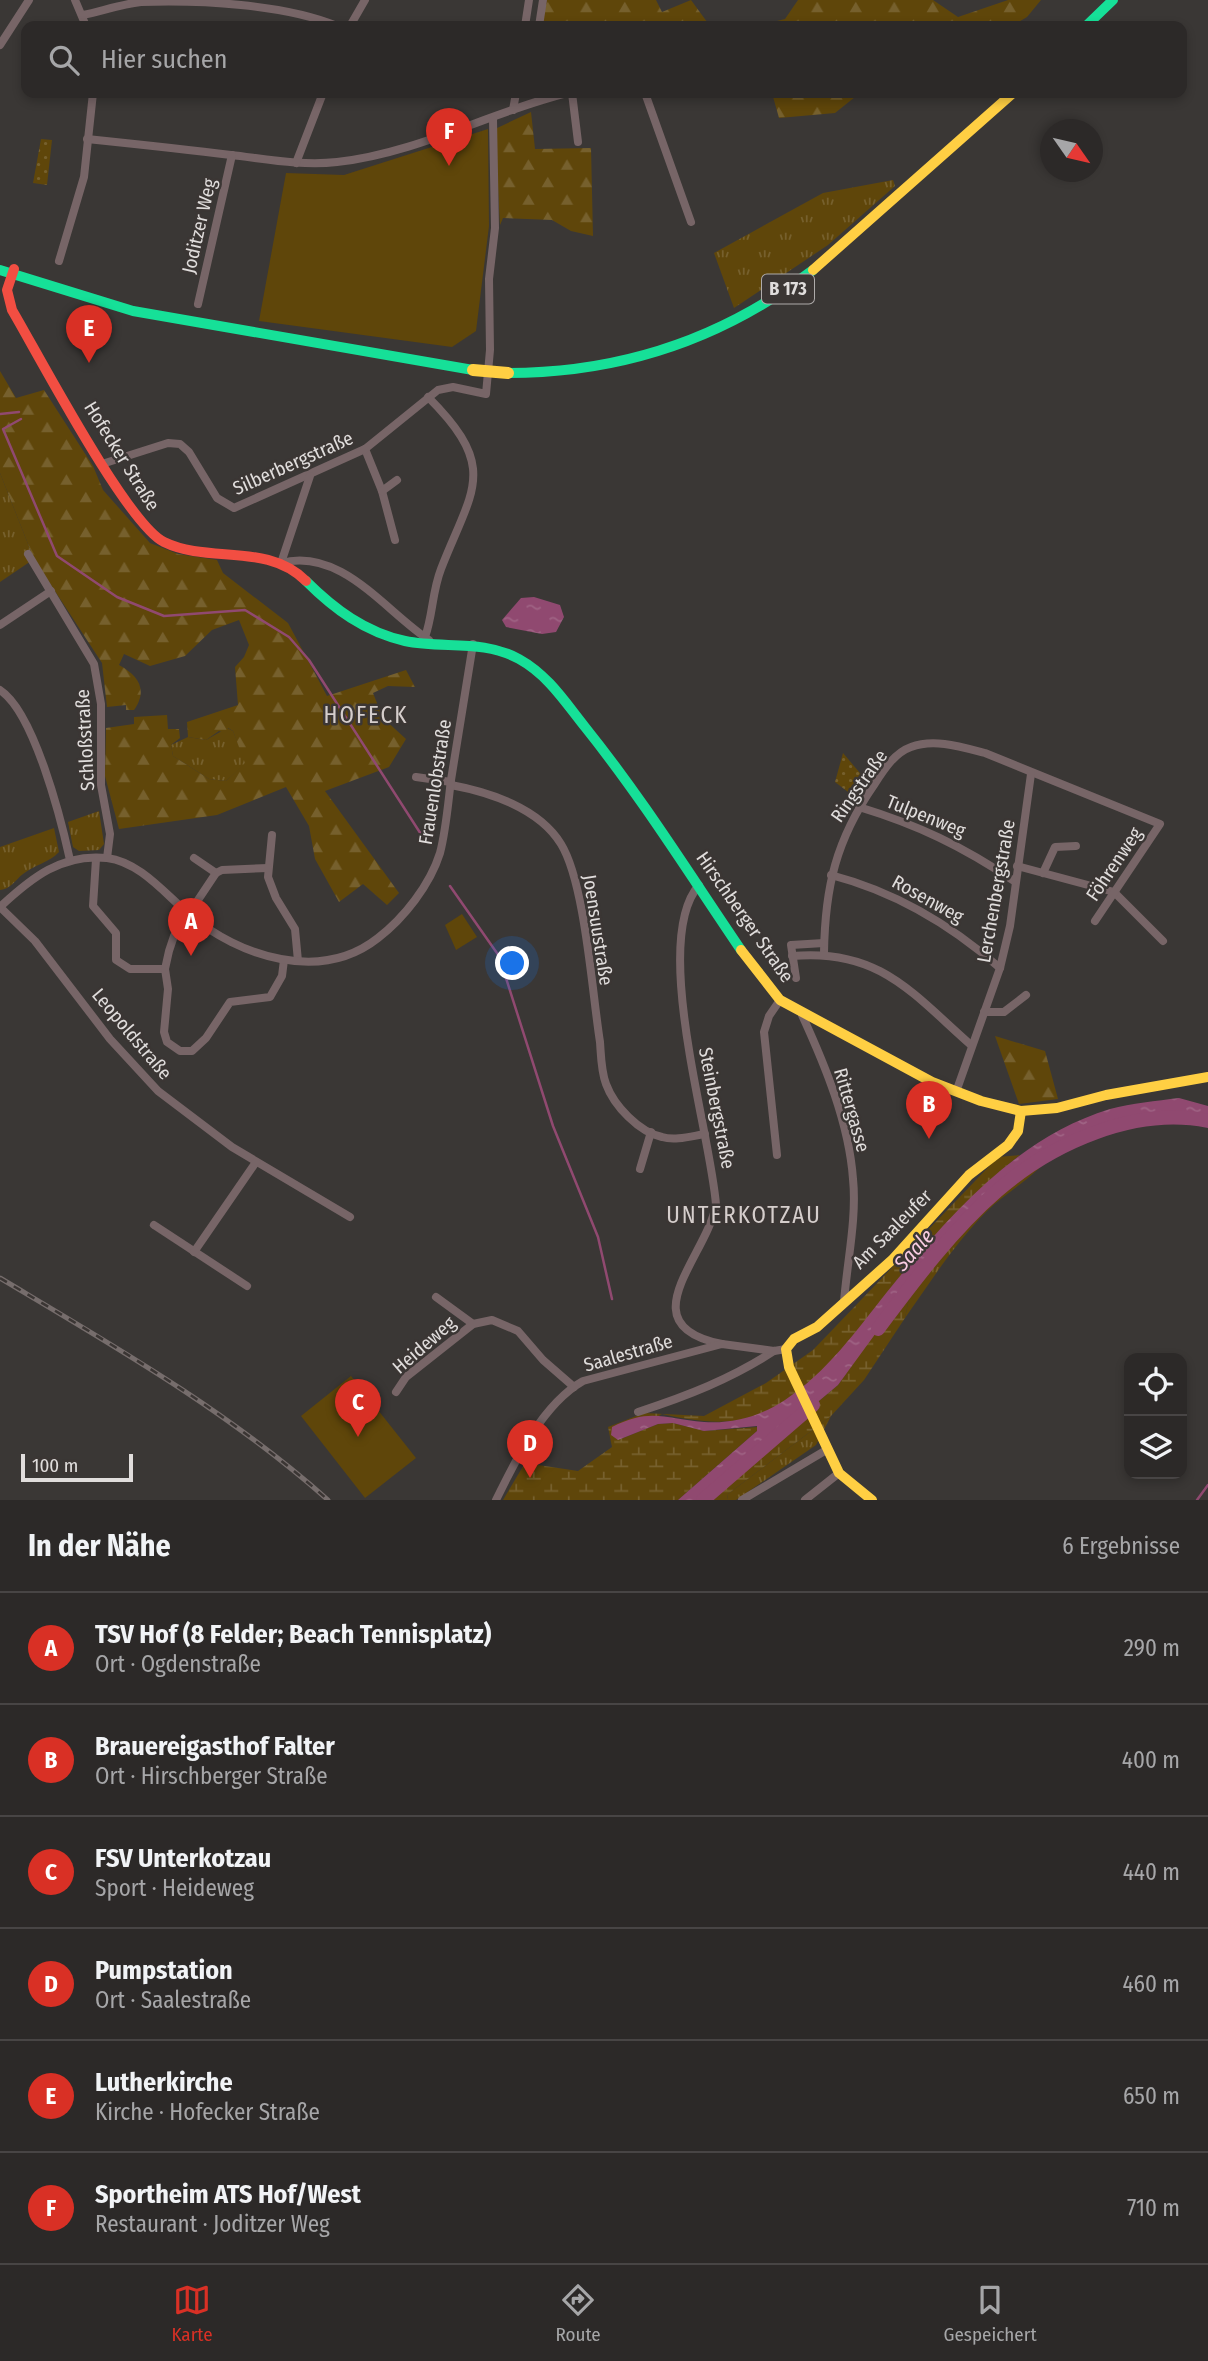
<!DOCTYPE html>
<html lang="de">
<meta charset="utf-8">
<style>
:root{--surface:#2c2928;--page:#343130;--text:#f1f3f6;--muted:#a6a6a8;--line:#484545;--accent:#d93025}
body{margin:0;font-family:"Fira Sans Condensed",sans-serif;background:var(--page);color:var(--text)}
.controls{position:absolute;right:21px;bottom:21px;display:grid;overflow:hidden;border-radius:14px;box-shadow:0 4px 10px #0003}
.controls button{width:63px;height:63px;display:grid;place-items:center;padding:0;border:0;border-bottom:2px solid var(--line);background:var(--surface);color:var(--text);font:35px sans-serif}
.compass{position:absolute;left:1040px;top:119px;width:63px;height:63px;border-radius:50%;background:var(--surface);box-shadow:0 4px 10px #0003;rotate:124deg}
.scale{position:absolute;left:21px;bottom:18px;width:112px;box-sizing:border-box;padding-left:7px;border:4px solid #e0dddc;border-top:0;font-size:19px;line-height:24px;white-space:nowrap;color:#e0dddc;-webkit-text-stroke:5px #3b3634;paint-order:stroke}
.you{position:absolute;left:513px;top:964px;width:24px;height:24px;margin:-18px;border:5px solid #fff;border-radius:50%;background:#1a73e8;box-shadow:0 0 0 10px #1a73e833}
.badge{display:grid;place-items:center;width:46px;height:46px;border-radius:50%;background:var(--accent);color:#fff;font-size:23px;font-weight:700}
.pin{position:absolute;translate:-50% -58px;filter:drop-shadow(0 2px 4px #0008)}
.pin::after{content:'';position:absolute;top:37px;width:24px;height:21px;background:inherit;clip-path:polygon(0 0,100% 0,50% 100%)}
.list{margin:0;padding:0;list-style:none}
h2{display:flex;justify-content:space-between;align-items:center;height:91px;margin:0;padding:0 28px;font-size:30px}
h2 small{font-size:23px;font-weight:400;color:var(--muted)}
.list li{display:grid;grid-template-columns:46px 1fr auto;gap:21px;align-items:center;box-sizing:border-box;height:112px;padding:0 28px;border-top:2px solid var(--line)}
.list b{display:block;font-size:26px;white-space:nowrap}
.list p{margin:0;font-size:23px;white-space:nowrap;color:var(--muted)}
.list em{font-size:23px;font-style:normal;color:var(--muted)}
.icon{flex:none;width:38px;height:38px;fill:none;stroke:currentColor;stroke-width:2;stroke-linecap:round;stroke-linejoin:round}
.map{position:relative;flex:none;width:1208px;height:1500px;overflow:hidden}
.search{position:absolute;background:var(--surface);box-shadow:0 4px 10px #0003;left:21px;right:21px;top:21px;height:77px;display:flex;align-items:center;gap:18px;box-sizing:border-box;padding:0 24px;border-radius:14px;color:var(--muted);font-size:26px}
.sheet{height:763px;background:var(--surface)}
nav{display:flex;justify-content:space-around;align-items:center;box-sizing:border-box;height:98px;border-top:2px solid var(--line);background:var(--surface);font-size:19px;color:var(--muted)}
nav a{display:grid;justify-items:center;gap:4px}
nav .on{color:var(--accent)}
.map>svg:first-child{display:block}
</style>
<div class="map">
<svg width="1208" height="1500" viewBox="0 0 1208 1500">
<defs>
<pattern id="grass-tufts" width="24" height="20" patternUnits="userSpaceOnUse" patternTransform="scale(1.75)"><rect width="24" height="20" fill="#5f460a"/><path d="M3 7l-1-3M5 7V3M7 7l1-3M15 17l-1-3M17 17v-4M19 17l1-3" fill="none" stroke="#76602d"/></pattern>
<pattern id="forest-firs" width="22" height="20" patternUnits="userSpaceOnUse" patternTransform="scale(1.75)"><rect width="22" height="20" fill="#5f460a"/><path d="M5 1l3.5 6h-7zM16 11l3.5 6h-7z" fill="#76602d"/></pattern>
<pattern id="wetland-marsh" width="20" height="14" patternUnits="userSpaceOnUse" patternTransform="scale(1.75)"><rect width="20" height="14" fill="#5f460a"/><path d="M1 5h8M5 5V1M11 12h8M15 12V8" fill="none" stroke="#76602d"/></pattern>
<pattern id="park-dots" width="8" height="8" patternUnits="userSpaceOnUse" patternTransform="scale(1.75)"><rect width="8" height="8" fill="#5f460a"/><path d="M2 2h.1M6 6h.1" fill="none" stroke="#76602d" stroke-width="1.8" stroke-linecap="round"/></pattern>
<pattern id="water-ripples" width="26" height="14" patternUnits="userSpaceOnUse" patternTransform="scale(1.75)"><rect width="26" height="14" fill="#904970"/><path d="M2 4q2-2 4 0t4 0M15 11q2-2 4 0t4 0" fill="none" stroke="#9f6384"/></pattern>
</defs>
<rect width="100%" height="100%" fill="#3a3735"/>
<g fill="url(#grass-tufts)">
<polygon points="893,180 895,186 828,245 734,308 714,253 823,193"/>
<polygon points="0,473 34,559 0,582"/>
<polygon points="227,728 233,731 246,763 226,781 209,779 173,756 171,745 188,737 206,740"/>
<polygon points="99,811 104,844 99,850 79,851 73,847 68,822"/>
<path d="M54 828 59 852C50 862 34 865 23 874 15 880 11 889 0 890V847Z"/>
<path d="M1058 1145C1042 1173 1010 1189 987 1211 955 1243 931 1281 905 1318L913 1278 968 1216 996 1188Z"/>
<polygon points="831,1416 816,1445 736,1500 727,1500 728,1494"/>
</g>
<g fill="url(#forest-firs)">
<polygon points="543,0 656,0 662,12 691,0 710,26 539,26"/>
<polygon points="798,0 933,0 958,17 1008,0 1041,0 1027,17 1012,26 757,26 785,19"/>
<polygon points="772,93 860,93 835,113 779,118"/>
<polygon points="531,112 535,149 591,148 593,236 571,231 552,220 503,218 500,225 495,129"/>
<path d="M0 371 16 398 44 390 93 466 103 490 150 543 178 554 217 560 223 573 288 623 327 696 406 670 415 687 388 686 373 693 383 718 406 739 389 767 325 791 399 893 387 905 363 884 339 902 315 859 309 826 286 787 217 815 119 829 105 776 106 728 134 724V717L167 715 168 729H179L180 738 171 745 173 756 209 779 226 781 245 763 233 731 228 728 225 733 219 731 206 740 188 737 187 722 238 705 235 667 244 657 249 645 239 620 212 630 185 656 150 666 124 654 119 665C139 676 148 690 134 710H126V705L107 707 102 663 34 559 0 473Z"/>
<polygon points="995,1036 1045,1051 1058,1099 1019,1104"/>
</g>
<g fill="url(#wetland-marsh)">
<path d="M1020 1155C978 1188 942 1227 907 1268 864 1318 825 1388 761 1414 728 1427 695 1421 662 1414L618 1440 658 1424 673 1423 705 1431 758 1427 757 1431 678 1500H503L525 1463 578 1471 612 1447 608 1427 644 1413 704 1416 766 1383 813 1350 998 1157Z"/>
<polygon points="913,1278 905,1318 864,1380 831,1416 728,1494 727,1500 701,1500 838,1385"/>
</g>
<g fill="url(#park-dots)">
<polygon points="41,139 52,140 47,185 33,183"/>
<polygon points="843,753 865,779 852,795 835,782"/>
</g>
<g fill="#5f460a">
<polygon points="488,129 489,226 476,331 452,347 259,321 286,173 344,175"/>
<polygon points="462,914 477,937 456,950 445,925"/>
<polygon points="351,1376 416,1458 365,1498 301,1416"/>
</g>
<g fill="url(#water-ripples)">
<polygon points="534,597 560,605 564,617 556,632 542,634 506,627 502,620 521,598"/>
<path d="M1179 1098 1208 1106V1123L1181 1114 1151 1116 1086 1134 1058 1145 1028 1164 996 1188 935 1252 838 1385 701 1500H678L757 1431V1426L704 1431 673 1423 658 1424 618 1440 611 1435 612 1427C651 1407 665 1419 704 1422 733 1424 761 1416 785 1400 827 1372 856 1331 887 1292 947 1218 1015 1138 1110 1109 1132 1103 1156 1101 1179 1098Z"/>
</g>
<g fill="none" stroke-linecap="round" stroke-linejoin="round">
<g stroke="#904970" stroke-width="2.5">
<polyline points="0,414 19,412"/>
<polyline points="21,419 3,429 57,556 117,597 164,616 245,610 289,637 309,660 426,842"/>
<polyline points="450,886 499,956 553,1126 598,1237 612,1299"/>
<polyline points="1197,1500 1208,1485"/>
</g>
<g stroke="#904970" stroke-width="14">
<path d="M878 1329C914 1281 952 1230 997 1191 1052 1143 1135 1106 1208 1121"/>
<polyline points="703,1500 813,1405"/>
</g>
<g stroke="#776567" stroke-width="8">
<polyline points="75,0 86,26"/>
<path d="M83 15C102 11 122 4 141 2 199 0 284 4 337 26"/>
<polyline points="350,26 365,0"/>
<polyline points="525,26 529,0"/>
<polyline points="539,26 543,0"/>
<polyline points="0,45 29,0"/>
<polyline points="572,93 578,142"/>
<polyline points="645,93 691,222"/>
<polyline points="513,110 516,93"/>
<path d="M87 139C135 144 183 149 231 155 266 159 302 166 337 162 418 153 490 112 567 93"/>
<polyline points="296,163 323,93"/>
<polyline points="59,261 84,177 93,93"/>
<polyline points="198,304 232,155"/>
<polyline points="365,449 382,491 395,540"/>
<polyline points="102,464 168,443 180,444 189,452 217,498 234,508 365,449 438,390 453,387 486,394 490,350 489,279 495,228 493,119"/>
<polyline points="382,491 397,480"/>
<polyline points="28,554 94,664 101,704 101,785 110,834 107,858"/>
<path d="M281 563C341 547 385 611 429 640"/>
<polyline points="281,563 310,476"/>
<polyline points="0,625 51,591"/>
<path d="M425 637C433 615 432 592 441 569 472 489 500 469 428 397"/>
<path d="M0 690C34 712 61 819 70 860"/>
<polyline points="416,777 451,782"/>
<path d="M451 785C489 792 539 808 561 844 585 883 592 992 600 1042 601 1055 601 1071 606 1084 614 1106 639 1132 662 1137 675 1141 692 1136 705 1134"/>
<path d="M859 807C918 825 962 846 1014 881"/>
<polyline points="272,835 268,877 276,898 295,929 298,961"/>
<polyline points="194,858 216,873"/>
<polyline points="96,859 93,906 116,933 116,960 130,969 165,969"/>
<polyline points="1017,866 1114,892 1163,941"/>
<polyline points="268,868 222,870 216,873 174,936 169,951 165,969 168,989 164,1032 167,1042 180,1051 192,1051 206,1038 230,1002 270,997 282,976 284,960"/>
<polyline points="1043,873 1055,847 1076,846"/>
<path d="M831 875C896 892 950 924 1000 968"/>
<path d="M699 885C650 941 711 1133 716 1205 706 1258 627 1325 722 1344"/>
<path d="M0 907C31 878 62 853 107 858 140 862 165 894 189 914 239 957 321 983 378 938 404 918 430 885 440 853 446 830 448 804 451 780 458 735 466 689 473 644"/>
<polyline points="0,907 35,941 110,1039 158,1091 232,1147 350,1217"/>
<path d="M824 953C825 887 836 840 874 785 883 771 894 753 911 747 934 738 962 747 985 753L1160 824 1095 921"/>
<path d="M792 956C879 948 912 993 971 1045"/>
<polyline points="796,978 791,945 824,943"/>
<polyline points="984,1012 1004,1012 1026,995"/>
<path d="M802 1015C825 1065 849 1123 853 1179 857 1218 847 1262 844 1302"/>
<polyline points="956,1092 1000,968 1010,926 1031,774"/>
<polyline points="777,1155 764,1032 769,1016 780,1000"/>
<polyline points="640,1169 651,1132"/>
<polyline points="154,1225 247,1286"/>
<polyline points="194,1252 256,1162"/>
<polyline points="436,1297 473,1324"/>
<polyline points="396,1392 406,1377 473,1324 492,1320 518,1331 543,1360 574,1387"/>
<path d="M638 1412C687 1396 731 1379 774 1351"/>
<path d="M496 1500C516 1459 543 1404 583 1381L722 1344 774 1351 786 1349"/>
<polyline points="742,1500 828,1449"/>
<polyline points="805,1500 839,1473"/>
</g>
<g stroke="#16e098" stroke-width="10">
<polyline points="1086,26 1113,0"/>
<polyline points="0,270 133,311 473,370"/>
<path d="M508 373C621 373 723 339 813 270"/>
<path d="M306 581C334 609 365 632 405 641 443 649 483 639 519 659 548 675 565 702 585 727 642 798 690 875 741 950"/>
</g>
<g stroke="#ffcf43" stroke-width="10">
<polyline points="813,270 1013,93"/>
<polyline points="741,950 780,1000 932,1082 981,1101 1021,1111 1057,1108 1106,1095 1208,1077"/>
<polyline points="872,1500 839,1473 789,1367 786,1349 794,1339 817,1327 892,1260 969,1175 1008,1145 1018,1131 1021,1111"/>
</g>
<path stroke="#f24e42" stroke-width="10" d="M14 269 7 290 12 310C38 354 127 524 164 542 209 564 267 542 306 581"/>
<defs>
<path id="rail" d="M0 1278C114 1346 228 1411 328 1500"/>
</defs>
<use href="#rail" stroke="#766d6c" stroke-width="5"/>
<use href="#rail" stroke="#3b3634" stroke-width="2.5" stroke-dasharray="8" stroke-linecap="butt"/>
<polyline stroke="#ffcf43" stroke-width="12" points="473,370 508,373"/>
</g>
<g text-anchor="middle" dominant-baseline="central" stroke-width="5" stroke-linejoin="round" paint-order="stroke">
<rect fill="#3b3634" stroke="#aeabaa" stroke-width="2" x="762" y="274.5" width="52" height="29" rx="5"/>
<g font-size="18" font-weight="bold" fill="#e0dddc">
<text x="788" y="289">B 173</text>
</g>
<g font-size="19" fill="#e0dddc" stroke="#3b3634">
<text transform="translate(199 226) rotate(-77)">Joditzer Weg</text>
<text transform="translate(122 456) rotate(58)">Hofecker Straße</text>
<text transform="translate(293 463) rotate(-24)">Silberbergstraße</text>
<text transform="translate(85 740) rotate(-93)">Schloßstraße</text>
<text transform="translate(435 782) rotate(-81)">Frauenlobstraße</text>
<text transform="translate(859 786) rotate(-55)">Ringstraße</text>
<text transform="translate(926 816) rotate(22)">Tulpenweg</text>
<text transform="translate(1114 864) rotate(-56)">Föhrenweg</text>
<text transform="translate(996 891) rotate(-80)">Lerchenbergstraße</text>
<text transform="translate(928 899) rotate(29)">Rosenweg</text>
<text transform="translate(745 917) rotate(55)">Hirschberger Straße</text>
<text transform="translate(598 930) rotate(81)">Joensuustraße</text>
<text transform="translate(132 1034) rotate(50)">Leopoldstraße</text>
<text transform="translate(717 1108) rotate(79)">Steinbergstraße</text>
<text transform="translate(852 1110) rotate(74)">Rittergasse</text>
<text transform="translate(892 1229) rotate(-45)">Am Saaleufer</text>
<text transform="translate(424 1345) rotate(-41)">Heideweg</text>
<text transform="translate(628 1353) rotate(-16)">Saalestraße</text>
</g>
<g font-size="21" font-style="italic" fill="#f9cce2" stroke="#3b3634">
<text transform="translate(914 1250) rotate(-48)">Saale</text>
</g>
<g font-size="23" letter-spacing="2" fill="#d5cecc" stroke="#3b3634">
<text x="366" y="715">HOFECK</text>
<text x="744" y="1215">UNTERKOTZAU</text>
</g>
</g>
</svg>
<div class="controls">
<button><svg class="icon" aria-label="locate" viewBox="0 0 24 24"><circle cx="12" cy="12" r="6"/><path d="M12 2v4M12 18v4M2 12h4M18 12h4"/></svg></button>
<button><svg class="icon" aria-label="layers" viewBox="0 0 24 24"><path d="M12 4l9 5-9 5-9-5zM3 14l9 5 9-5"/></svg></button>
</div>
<svg class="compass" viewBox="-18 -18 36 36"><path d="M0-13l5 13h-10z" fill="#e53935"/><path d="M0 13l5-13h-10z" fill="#a6a6a8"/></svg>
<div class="scale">100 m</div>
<div class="you"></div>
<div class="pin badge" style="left:191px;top:956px">A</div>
<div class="pin badge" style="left:929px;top:1139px">B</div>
<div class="pin badge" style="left:358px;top:1437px">C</div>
<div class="pin badge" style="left:530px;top:1478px">D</div>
<div class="pin badge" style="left:89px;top:363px">E</div>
<div class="pin badge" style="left:449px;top:166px">F</div>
<div class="search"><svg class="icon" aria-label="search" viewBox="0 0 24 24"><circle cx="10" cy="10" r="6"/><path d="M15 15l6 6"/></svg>Hier suchen</div>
</div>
<section class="sheet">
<h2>In der Nähe<small>6 Ergebnisse</small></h2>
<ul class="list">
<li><span class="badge">A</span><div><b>TSV Hof (8 Felder; Beach Tennisplatz)</b><p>Ort · Ogdenstraße</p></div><em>290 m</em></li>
<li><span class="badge">B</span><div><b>Brauereigasthof Falter</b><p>Ort · Hirschberger Straße</p></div><em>400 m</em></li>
<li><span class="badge">C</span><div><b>FSV Unterkotzau</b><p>Sport · Heideweg</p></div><em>440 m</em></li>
<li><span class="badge">D</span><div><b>Pumpstation</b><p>Ort · Saalestraße</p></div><em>460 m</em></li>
<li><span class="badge">E</span><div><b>Lutherkirche</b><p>Kirche · Hofecker Straße</p></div><em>650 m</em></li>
<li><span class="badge">F</span><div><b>Sportheim ATS Hof/West</b><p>Restaurant · Joditzer Weg</p></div><em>710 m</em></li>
</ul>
</section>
<nav>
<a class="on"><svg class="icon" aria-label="map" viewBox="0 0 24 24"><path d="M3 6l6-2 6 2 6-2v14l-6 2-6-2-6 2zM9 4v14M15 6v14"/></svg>Karte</a>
<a><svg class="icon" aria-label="directions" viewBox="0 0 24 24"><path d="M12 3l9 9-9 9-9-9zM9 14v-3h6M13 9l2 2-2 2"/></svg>Route</a>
<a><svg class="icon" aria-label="saved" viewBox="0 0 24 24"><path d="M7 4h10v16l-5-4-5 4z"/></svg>Gespeichert</a>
</nav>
